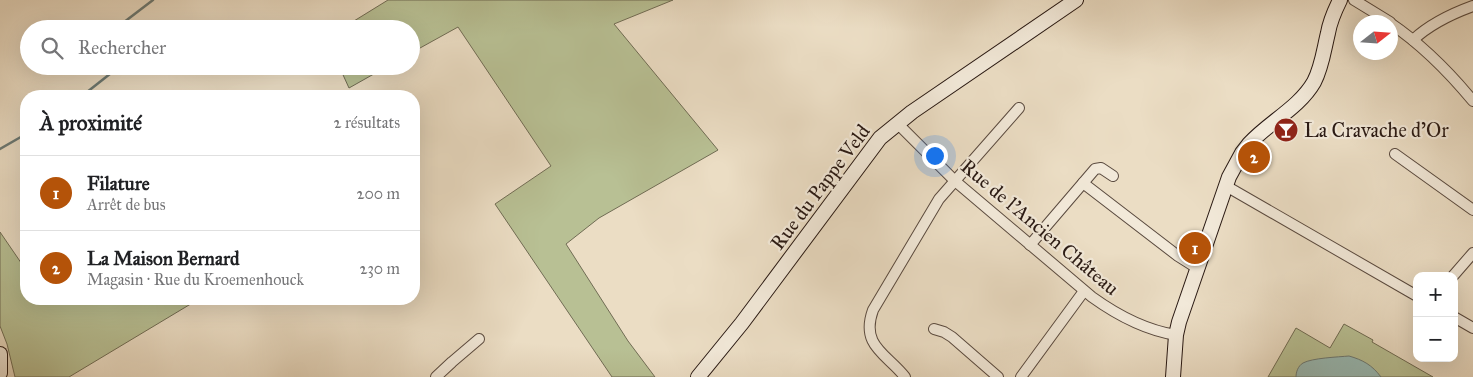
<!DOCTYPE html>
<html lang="fr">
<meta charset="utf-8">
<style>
:root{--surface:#fff;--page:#f6f6f6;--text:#202124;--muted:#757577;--line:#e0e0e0;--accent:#b45309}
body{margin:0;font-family:"IM FELL Great Primer",serif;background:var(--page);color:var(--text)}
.controls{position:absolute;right:15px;bottom:15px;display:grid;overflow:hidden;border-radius:10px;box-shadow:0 5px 20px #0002}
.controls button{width:45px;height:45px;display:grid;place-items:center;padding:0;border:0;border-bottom:1px solid var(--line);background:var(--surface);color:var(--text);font:25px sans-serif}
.compass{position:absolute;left:1353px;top:15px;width:45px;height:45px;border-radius:50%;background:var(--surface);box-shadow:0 5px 20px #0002;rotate:73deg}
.you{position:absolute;left:934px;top:155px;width:18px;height:18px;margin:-12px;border:4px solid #fff;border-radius:50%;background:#1a73e8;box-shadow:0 0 0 8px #1a73e833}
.badge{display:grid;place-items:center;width:32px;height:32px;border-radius:50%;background:var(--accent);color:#fff;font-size:16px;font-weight:700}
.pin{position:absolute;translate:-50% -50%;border:2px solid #fff;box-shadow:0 1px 5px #0006}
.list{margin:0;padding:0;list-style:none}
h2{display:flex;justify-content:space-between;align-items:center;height:65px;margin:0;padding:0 20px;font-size:21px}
h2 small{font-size:16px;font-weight:400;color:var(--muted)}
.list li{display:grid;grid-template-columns:32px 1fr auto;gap:15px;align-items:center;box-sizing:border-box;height:75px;padding:0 20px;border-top:1px solid var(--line)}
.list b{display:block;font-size:19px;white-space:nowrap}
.list p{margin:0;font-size:16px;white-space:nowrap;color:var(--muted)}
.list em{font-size:16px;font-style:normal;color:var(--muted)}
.icon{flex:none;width:28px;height:28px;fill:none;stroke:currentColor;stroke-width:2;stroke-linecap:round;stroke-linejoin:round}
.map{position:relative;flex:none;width:1473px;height:377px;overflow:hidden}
.search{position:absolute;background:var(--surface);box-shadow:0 5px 20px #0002;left:20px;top:20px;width:400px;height:55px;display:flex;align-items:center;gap:12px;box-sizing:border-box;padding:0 18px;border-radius:28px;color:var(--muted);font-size:19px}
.panel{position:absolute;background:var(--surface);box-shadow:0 5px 20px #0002;left:20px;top:90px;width:400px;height:215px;border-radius:20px}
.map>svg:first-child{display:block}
</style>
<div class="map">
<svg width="1473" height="377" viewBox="0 0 1473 377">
<rect width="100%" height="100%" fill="#ebddc4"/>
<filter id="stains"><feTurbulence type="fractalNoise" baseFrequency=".004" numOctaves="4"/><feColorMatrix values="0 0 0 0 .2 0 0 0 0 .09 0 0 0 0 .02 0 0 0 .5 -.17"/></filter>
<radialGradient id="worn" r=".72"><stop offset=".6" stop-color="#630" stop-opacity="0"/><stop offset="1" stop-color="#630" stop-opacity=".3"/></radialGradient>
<g fill="#b8c094" stroke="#706c54">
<polygon points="388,0 673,0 614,24 718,150 599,218 566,244 628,341 655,377 612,377 495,204 551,166 458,27 411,53 411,29 341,29"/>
<polygon points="339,66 388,66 349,88"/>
<polygon points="0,232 26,270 26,299 199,299 69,377 15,377 7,344 0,326"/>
<polygon points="1344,324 1373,340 1372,342 1433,377 1268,377 1296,328 1330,348"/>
</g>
<path fill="#98bbb6" stroke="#6c7a75" d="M1349 356C1363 360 1372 365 1381 377H1296C1296 372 1298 366 1303 363 1312 358 1338 357 1349 356Z"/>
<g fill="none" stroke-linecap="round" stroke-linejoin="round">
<g stroke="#6c7a75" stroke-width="2.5">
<polyline points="115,29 153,0"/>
<polyline points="82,96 120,66"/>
<polyline points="0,149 26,134"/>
</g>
<defs>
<g id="street">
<polyline points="1354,0 1390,22"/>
<path d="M1390 23C1421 44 1449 72 1473 101"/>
<path d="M1413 40C1430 24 1451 14 1473 6"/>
<path d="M897 123 955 181 1092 297C1117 315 1145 330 1176 335"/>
<polyline points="1395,154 1473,210"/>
<polyline points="1083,183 1178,256 1197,268"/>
<polyline points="1226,186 1417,296"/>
<polyline points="1030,245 1095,169 1101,168 1113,176"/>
<polyline points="1453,276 1473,253"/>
<polyline points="1454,317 1473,328"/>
<polyline points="934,329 944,332 952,337 998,377"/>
<polyline points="436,377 452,362 479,339"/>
<path d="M905 377C887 354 860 346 873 310L939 199 1019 108"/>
<polyline points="1021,377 1084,291"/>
</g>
<g id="secondary">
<polyline points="0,354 0,373"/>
<polyline points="698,377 742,323 880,138 912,112 1076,0"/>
<path d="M1173 377 1176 335 1179 322 1229 177 1242 153 1249 144C1269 122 1299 108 1314 82 1322 67 1324 49 1328 33 1330 21 1335 10 1340 0"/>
</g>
</defs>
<use href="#street" stroke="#5a4a3f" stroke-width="12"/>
<use href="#secondary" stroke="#291913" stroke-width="16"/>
<use href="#street" stroke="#f2e9d9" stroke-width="10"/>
<use href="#secondary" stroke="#f2e9d9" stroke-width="14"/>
</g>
<defs>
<symbol id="bar-disc" viewBox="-11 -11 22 22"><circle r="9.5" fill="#8f2418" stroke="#f2e9d9"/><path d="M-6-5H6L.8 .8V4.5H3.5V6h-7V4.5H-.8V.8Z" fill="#fff"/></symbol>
</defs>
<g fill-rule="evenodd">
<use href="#bar-disc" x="1272" y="116" width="28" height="28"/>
</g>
<g text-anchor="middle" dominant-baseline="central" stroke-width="4.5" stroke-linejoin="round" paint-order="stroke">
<g font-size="20" fill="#291913" stroke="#f2e9d9" text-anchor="start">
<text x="1304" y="130">La Cravache d'Or</text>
</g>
<g font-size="20" fill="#291913" stroke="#f2e9d9">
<text transform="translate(820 187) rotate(-53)">Rue du Pappe Veld</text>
<text transform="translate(1040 227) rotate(40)">Rue de l'Ancien Château</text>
</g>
</g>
<rect width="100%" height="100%" filter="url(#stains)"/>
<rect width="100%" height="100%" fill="url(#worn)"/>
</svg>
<div class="controls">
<button>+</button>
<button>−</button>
</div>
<svg class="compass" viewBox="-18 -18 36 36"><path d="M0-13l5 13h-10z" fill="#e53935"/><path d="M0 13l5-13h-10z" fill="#757577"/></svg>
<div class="you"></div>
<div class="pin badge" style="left:1195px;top:248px">1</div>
<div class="pin badge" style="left:1254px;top:157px">2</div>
<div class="search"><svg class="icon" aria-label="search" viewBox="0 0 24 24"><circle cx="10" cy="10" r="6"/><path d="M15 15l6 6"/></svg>Rechercher</div>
<section class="panel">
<h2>À proximité<small>2 résultats</small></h2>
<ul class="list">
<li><span class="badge">1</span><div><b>Filature</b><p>Arrêt de bus</p></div><em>200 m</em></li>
<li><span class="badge">2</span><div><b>La Maison Bernard</b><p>Magasin · Rue du Kroemenhouck</p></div><em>230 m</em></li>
</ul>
</section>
</div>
